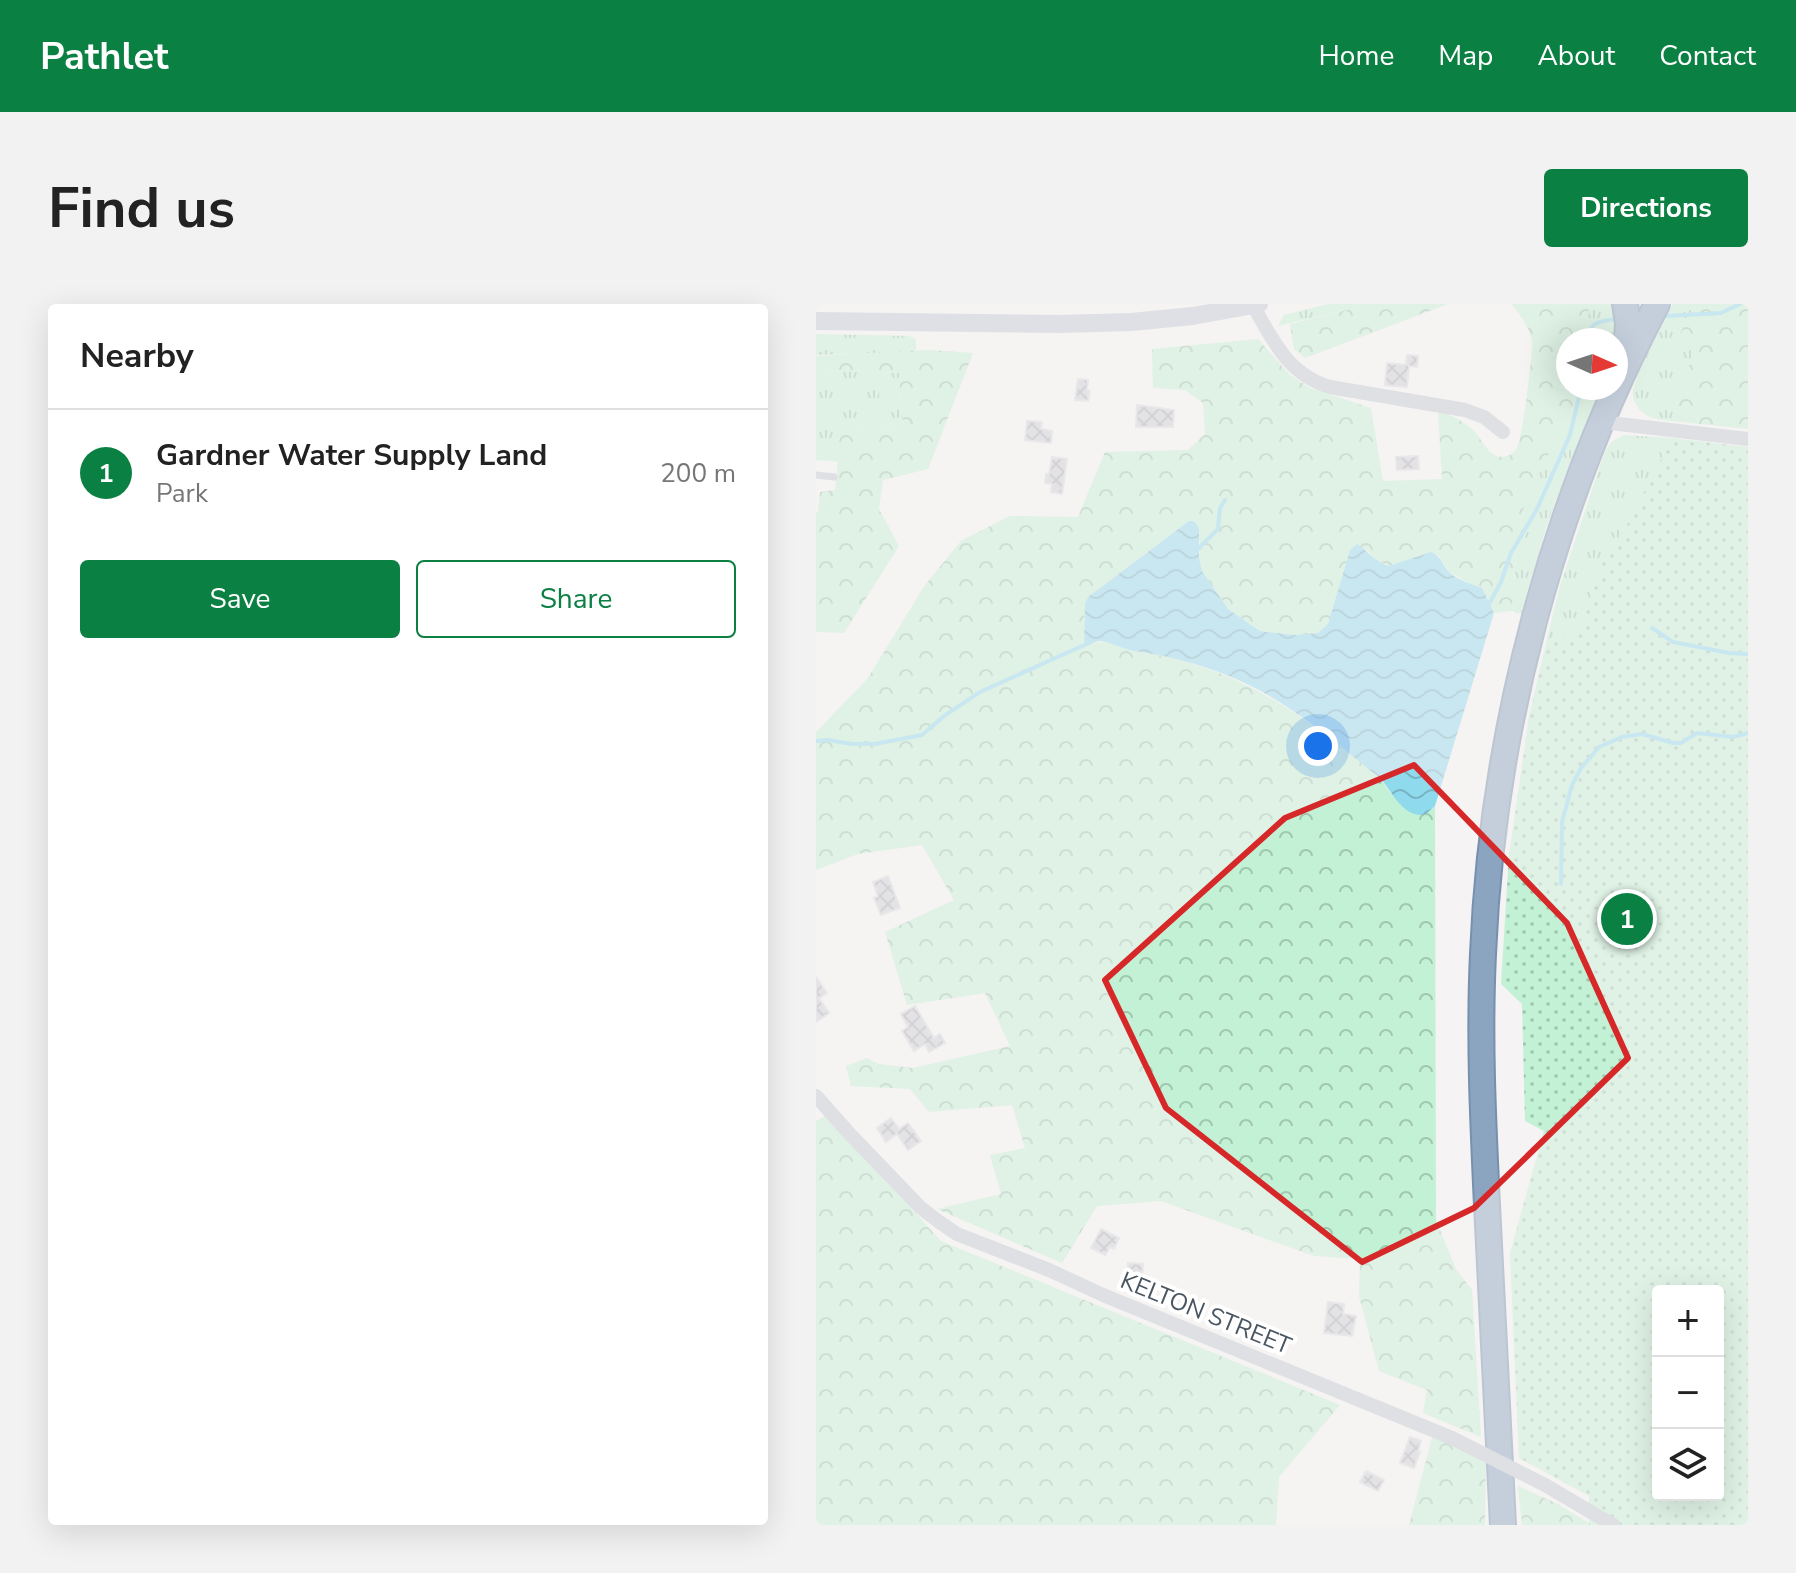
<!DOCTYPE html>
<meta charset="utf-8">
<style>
:root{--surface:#fff;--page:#f2f2f2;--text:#222;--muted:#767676;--line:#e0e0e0;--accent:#0b8043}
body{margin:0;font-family:"Nunito Sans",sans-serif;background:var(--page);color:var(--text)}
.controls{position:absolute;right:24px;bottom:24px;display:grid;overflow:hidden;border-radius:8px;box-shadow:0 8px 32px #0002}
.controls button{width:72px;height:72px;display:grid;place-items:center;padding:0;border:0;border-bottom:2px solid var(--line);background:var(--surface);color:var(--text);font:40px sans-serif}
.compass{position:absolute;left:740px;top:24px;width:72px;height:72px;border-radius:50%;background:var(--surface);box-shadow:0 8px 32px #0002;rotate:93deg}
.you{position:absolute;left:502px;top:442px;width:28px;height:28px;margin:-20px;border:6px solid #fff;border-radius:50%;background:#1a73e8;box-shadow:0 0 0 12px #1a73e833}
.badge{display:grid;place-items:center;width:52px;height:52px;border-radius:50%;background:var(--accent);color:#fff;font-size:26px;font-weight:700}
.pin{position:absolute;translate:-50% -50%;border:4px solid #fff;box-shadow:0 2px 8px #0006}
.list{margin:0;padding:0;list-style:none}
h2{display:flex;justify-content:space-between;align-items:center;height:104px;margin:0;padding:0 32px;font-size:34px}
h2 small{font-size:26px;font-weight:400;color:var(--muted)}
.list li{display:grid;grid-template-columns:52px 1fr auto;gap:24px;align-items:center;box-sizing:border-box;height:128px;padding:0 32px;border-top:2px solid var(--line)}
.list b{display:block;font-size:30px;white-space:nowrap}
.list p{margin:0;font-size:26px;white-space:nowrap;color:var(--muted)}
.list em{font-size:26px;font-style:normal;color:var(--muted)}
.actions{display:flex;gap:16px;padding:24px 32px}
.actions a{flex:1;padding:18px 0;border:2px solid var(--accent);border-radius:8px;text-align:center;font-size:28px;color:var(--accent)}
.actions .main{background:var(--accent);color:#fff}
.icon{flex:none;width:44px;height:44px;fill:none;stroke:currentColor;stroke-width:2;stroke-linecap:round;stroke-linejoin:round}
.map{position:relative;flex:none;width:932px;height:1221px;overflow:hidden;border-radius:8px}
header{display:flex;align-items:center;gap:48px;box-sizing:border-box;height:112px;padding:0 40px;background:var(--accent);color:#fff}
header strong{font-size:38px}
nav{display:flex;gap:44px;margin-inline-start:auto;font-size:28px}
.intro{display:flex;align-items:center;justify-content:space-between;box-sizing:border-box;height:192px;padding:0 48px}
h1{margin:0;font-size:56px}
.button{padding:20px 36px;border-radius:8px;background:var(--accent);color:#fff;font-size:28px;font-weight:700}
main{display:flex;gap:48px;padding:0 48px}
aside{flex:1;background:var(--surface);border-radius:8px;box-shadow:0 8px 32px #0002}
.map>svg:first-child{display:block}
</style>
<header>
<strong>Pathlet</strong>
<nav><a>Home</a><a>Map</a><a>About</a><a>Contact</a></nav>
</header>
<div class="intro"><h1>Find us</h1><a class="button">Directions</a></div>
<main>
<aside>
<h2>Nearby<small></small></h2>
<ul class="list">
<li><span class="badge">1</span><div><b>Gardner Water Supply Land</b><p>Park</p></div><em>200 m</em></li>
</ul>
<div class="actions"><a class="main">Save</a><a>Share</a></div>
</aside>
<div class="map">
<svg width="932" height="1221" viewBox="0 0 932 1221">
<defs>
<pattern id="grass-tufts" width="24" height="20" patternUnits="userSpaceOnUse" patternTransform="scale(2)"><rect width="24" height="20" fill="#c3f1d5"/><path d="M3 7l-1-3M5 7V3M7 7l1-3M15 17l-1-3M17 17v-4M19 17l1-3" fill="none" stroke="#a0c6b0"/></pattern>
<pattern id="forest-crowns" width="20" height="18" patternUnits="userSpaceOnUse" patternTransform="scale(2)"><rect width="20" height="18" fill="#c3f1d5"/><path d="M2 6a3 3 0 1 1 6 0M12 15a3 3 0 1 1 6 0" fill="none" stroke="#a0c6b0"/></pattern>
<pattern id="park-dots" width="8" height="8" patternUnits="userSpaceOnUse" patternTransform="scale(2)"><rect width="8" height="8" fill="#c3f1d5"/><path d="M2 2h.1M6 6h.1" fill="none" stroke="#a0c6b0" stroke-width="1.8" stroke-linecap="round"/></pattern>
<pattern id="water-waves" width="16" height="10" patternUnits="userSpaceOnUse" patternTransform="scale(2)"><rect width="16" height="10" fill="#90daee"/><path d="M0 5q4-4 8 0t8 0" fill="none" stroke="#78b4c4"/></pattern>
<pattern id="building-cross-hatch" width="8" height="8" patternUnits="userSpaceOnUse" patternTransform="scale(2)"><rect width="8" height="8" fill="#cdcfd5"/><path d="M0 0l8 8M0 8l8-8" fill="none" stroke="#a8abb0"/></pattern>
</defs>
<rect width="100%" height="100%" fill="#f5f3f3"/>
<g fill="url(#grass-tufts)">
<polygon points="512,0 555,0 462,22 468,11"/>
<polygon points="772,0 803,0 800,36 769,36 773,4"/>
<path d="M857 0H880L864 29 881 36 856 117C839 116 821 112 817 92 815 77 849 16 857 0Z"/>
<polygon points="0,30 93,32 100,35 100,48 0,51"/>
<polygon points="0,66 83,69 83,74 63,75 64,103 84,103 88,123 28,121 17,157 0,156"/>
<polygon points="763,84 786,84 748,174 730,224 705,310 696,307 701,239 707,206 729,156 752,122"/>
<polygon points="808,131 856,134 812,219 785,259 763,332 731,335 743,285 788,150 795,138"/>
</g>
<g fill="url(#forest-crowns)">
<polygon points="555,0 632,0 489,54 478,45 474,20"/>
<path d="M695 0H772L773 4 769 36H752V84H763L752 122 729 156 707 206 701 239 696 307 678 309 666 284 653 279 633 268 622 251 573 262 561 257 551 246H534L512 321 502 329 478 331 444 327 412 305 386 267 383 254 384 239 378 217H373L272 293 269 299 268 338 273 341C291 333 300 344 319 347 403 360 460 391 526 444 539 454 554 463 564 475 570 481 573 489 579 493 589 500 602 504 613 508L619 502 620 916 640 965 656 986 665 1133 607 1109 611 1086 563 1067 543 992 544 955 498 952 345 897 281 902 246 959 121 905 185 890 174 851 209 844 196 801 113 808 94 785 35 782 30 762 51 754 63 760 97 764 194 742 169 689 91 701 69 628 138 596 106 541 42 550 0 566V428L52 374 109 281 145 237 194 212 262 213 289 148 372 146 389 130 387 99 369 86 337 84 336 45 442 35 473 70 494 84 555 104 567 177 626 175 622 107C635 111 645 116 655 124 666 133 671 153 686 153 692 153 698 149 701 144 706 137 717 48 716 38 714 24 704 10 695 0Z"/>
<polygon points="880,0 932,0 932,125 856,117 881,36 864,29"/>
<polygon points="113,46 157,49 112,165 67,176 63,205 83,242 28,329 2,328 0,327 0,208 2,208 4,188 19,186 22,158 17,157 28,121 88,123 84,103 83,69 0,66 0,52"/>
<polygon points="11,811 125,937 524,1101 463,1173 460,1221 0,1221 0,817"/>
<polygon points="618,1126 670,1150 669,1221 593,1221"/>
<polygon points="702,1182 742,1200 776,1221 706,1221"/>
</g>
<path fill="url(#park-dots)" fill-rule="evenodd" d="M856 134 932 143V1221H773V1192L703 1154 694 949 728 827 709 817 706 700 685 680 693 551 713 413 731 335 763 332 785 259 812 219ZM842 987H902V1191H842Z"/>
<polygon fill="#c3f1d5" points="63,74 83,74 84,103 64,104"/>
<path fill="url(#water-waves)" d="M373 217H378L383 224V254L386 267 412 305 444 327 478 331 502 329 512 320 534 246 541 240C552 247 560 259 573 262L615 248C625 252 626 261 634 269 642 276 656 280 666 284L678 309 619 502C615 506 610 511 604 511 585 510 575 486 564 474 560 470 554 467 550 463 514 434 477 403 435 382 399 364 359 353 319 347 309 346 291 337 284 337 281 337 275 340 273 341L268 338 269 299 272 293Z"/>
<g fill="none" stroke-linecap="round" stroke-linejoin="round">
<g stroke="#90daee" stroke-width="4">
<polyline points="851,12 905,9 924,0"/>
<path d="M772 36C775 16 782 18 800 15"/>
<polyline points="382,245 402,225 404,204 409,196"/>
<polyline points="673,300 685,278 695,249 721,205 754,131 765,84"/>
<polyline points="836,324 857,338 913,349 932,350"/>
<polyline points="0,437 12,436 36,440 59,440 106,431 128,412 164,388 275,338"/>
<polyline points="745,580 746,518 756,481 765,464 783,443 806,433 826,430 857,439 865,439 881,429 917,433 932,429"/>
</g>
</g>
<g fill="url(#building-cross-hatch)" stroke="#d7d9de" stroke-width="2">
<polygon points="591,51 602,52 601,63 593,62 591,83 569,81 571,59 590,61"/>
<polygon points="262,75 272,76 271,86 274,87 272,97 259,96"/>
<polygon points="321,101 358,106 357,123 320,123"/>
<polygon points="211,117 226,118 225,125 236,127 235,139 209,136"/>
<polygon points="602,152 603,165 581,166 580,153"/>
<polygon points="236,153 251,155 246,190 235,188 236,180 229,179 230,170 233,170"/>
<polygon points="72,572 84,604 65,611 58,594 62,592 57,578"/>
<polygon points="0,673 11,689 3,694 13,709 0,718"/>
<polygon points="99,702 118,734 124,730 129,739 113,748 109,740 98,747 86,727 92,723 85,710"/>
<polygon points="75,814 83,825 92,819 105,837 92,846 81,830 70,838 61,824"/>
<polygon points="285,925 303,934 298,945 294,943 289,951 275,944"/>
<polygon points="312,959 327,960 326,974 311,973"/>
<polygon points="512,998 528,1000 527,1010 540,1012 536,1032 508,1029"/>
<polygon points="594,1133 605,1137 602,1148 604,1148 598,1164 584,1159"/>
<polygon points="550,1167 568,1176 562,1187 544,1178"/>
</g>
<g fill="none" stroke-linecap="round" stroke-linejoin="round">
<defs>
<g id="highway">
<polyline points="809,0 812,19 810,53"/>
<path d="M687 1221C682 1114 676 1008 671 901 667 817 663 734 667 650 676 428 737 197 841 0"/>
</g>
</defs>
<use href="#highway" stroke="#7690ad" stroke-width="28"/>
<polyline stroke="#c1cad2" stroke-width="7" points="0,171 18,173"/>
<g stroke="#c1cad2" stroke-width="14">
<path d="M437 1C456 36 473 71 514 83L649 106 668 113 687 128"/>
<polyline points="786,118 932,135"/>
<polyline points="0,792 31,827 105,904 122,917 141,930 233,966 287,991 636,1134"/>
<polyline points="729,1181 797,1221"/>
</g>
<polyline stroke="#c1cbd6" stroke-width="18" points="0,17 244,20 315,18 377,12 443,0"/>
<use href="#highway" stroke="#8ba5c1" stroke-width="24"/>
<polyline stroke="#c1cad2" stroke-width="14" points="636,1134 729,1181"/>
</g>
<path d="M0 0H932V1221H0ZM598 461 751 619 812 754 658 904 546 958 350 804 289 676 469 514Z" fill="#f5f3f3" fill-opacity=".55" fill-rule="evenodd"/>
<path fill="none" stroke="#d62828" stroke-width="6" stroke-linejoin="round" d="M598 461 751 619 812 754 658 904 546 958 350 804 289 676 469 514Z"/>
<g text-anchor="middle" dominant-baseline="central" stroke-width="8" stroke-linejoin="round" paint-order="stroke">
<g font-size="24" fill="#4a5661" stroke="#fff">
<text transform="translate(390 1009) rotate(22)">KELTON STREET</text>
</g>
</g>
</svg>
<div class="controls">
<button>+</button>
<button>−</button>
<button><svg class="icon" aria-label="layers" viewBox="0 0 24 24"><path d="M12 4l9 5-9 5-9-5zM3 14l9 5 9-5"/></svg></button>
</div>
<svg class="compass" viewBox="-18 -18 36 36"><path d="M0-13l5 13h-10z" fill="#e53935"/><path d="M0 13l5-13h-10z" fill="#767676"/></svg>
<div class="you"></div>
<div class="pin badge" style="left:811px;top:615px">1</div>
</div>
</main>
